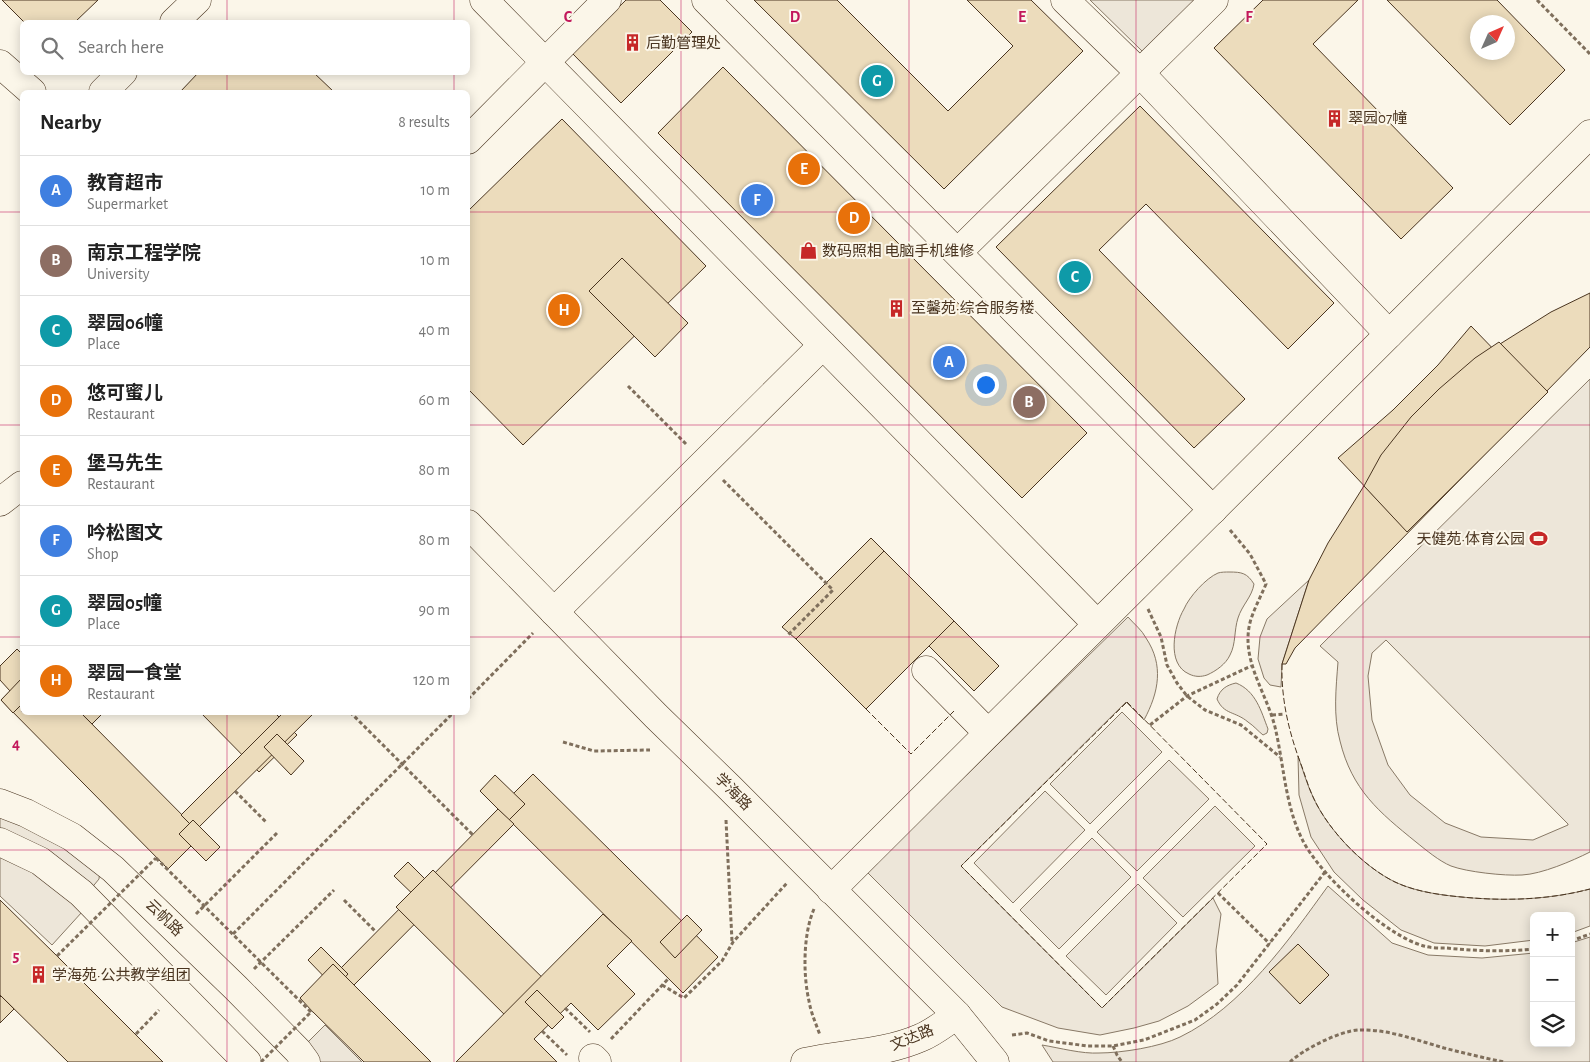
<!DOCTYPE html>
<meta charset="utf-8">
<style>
:root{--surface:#fff;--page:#f2f2f2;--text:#222;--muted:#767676;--line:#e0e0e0;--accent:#c62828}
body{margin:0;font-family:"Alegreya Sans","Noto Sans SC",sans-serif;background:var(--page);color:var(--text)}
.controls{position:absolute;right:15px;bottom:15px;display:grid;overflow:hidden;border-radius:8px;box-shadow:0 2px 12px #0003}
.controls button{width:45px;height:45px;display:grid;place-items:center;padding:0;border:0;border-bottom:1px solid var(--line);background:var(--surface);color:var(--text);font:25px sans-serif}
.compass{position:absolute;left:1470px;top:15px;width:45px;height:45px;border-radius:50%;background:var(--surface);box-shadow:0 2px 12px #0003;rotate:45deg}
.you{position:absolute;left:985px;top:384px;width:18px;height:18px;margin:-12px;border:4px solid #fff;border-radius:50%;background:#1a73e8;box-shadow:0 0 0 8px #1a73e833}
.badge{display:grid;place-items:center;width:32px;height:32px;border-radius:50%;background:var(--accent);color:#fff;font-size:16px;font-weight:700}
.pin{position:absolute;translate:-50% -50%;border:2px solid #fff;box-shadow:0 1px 5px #0006}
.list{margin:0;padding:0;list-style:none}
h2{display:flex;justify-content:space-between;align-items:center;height:65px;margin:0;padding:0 20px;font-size:21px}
h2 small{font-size:16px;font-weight:400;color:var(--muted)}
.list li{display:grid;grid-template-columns:32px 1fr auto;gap:15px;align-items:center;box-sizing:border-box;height:70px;padding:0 20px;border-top:1px solid var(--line)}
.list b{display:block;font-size:19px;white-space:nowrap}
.list p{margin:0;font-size:16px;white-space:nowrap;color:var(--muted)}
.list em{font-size:16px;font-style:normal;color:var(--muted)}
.icon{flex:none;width:28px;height:28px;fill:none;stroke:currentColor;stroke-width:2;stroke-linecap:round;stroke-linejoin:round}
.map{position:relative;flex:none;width:1590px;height:1062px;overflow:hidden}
.search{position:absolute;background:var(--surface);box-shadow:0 2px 12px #0003;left:20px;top:20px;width:450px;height:55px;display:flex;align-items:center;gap:12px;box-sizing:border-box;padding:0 18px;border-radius:8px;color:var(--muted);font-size:19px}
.panel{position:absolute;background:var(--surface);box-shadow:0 2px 12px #0003;left:20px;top:90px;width:450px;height:625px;border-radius:8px}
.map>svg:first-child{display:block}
</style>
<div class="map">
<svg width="1590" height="1062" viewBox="0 0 1590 1062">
<rect width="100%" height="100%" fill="#fbf6e9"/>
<g fill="#ede6d9" stroke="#887966" fill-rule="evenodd">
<polygon points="1090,0 1195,0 1143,52"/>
<path d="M1590 379V852C1572 861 1542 874 1522 875 1504 876 1467 872 1451 866 1439 861 1426 850 1416 842 1379 812 1352 790 1340 741 1333 716 1336 688 1338 662L1320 646ZM1386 640 1568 824V825L1533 840 1481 837 1445 823 1410 795 1388 765 1372 720 1368 676 1372 653Z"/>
<path d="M1229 572C1242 572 1247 573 1254 584 1252 597 1242 605 1238 618 1234 630 1236 644 1230 655 1226 664 1216 671 1207 675 1201 677 1195 677 1189 674 1166 664 1174 626 1184 609 1189 597 1206 578 1218 573 1221 572 1226 572 1229 572Z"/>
<polygon points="1309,580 1282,664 1281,687 1270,685 1264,678 1258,659 1260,637 1267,619"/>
<path d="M1128 617C1134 624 1142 630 1146 638 1164 665 1159 692 1144 720L1126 702 961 866 1102 1008 1213 898 1221 914 1216 950 1218 984 1188 1006 1159 1021 1134 1028 1100 1035 1058 1028 1002 1007 867 872Z"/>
<path d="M1236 683C1256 691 1261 711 1268 729L1267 733 1263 735C1258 731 1254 726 1248 722 1235 711 1224 715 1217 699 1220 689 1227 685 1236 683Z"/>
<polygon points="1122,712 1162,752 1090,824 1050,784"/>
<path d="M1298 756C1303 770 1307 785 1314 799 1329 831 1364 867 1395 882 1418 893 1448 896 1473 898 1512 901 1552 899 1590 889V926L1571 933V916H1534V940L1485 946 1434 943 1401 930 1363 900 1334 872 1311 837 1299 795Z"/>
<polygon points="1169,760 1209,799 1137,871 1097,832"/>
<polygon points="1045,791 1085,830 1013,903 974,863"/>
<polygon points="1215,806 1255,846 1183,917 1143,878"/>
<polygon points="0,808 100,869 99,879 90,890 0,835"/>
<polygon points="1092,838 1131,877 1059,949 1020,910"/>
<polygon points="0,852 58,888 82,912 52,945 0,896"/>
<polygon points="1138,884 1177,923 1106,995 1066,956"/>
<path d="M1328 886 1392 943 1428 955 1482 958 1534 953V1043H1571V943L1590 937V1062H1053L1042 1045C1060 1048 1082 1054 1099 1053 1121 1053 1160 1047 1180 1037 1242 1007 1289 940 1328 886Z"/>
<polygon points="325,1025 362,1062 317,1062 304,1046"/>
</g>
<g fill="#ecdcbc" stroke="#4a3520" fill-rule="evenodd">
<polygon points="2,0 98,0 75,22 24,22"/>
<polygon points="626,0 660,0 692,32 621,103 572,53"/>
<polygon points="754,0 837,0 948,111 1013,46 967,0 1031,0 1083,51 944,189"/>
<polygon points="1263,0 1358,0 1313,44 1453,188 1401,239 1214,48"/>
<path d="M1387 0H1497L1565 70 1510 125ZM1478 22H1508V52H1478Z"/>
<polygon points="723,67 1087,433 1022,498 658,133"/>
<polygon points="199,72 313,72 334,92 180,92"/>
<polygon points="1140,106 1334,303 1288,349 1146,204 1099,250 1245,399 1194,448 996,247"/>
<polygon points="562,119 706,266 523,445 468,389 468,211"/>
<polygon points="622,258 688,323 655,357 589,291"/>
<polygon points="1590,293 1590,347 1295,648 1286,664 1282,664 1309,580 1328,543 1391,443 1433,396 1465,369 1500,344 1551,312"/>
<polygon points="1471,326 1536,393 1402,526 1338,458 1393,410 1438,365"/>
<polygon points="1499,342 1548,392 1407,532 1364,486 1381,455 1411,417 1439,389 1475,358"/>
<polygon points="871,538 884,551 796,639 782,627"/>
<polygon points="884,551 954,621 866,709 796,639"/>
<polygon points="954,621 999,666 974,691 929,646"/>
<polygon points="17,649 22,654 22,712 80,712 202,835 168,869 1,700 10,691 0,680 0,666"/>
<polygon points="22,678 22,704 13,713 1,700"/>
<polygon points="80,712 104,712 92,724"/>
<polygon points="200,712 274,712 297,735 259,772"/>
<polygon points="284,712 315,712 196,830 181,815"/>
<polygon points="277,734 304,761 291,775 264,747"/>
<polygon points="533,774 718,957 683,993 498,809"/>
<polygon points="495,775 525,804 509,820 480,791"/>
<polygon points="498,809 514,824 354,985 339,970"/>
<polygon points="193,820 220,847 206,861 179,834"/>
<polygon points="408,862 435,889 422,903 394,876"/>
<polygon points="433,870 556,991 519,1029 396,907"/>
<polygon points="0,900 57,956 163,1062 68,1062 0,995"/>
<polygon points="603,914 632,941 607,966 635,994 598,1030 571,1003 534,1039 557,1062 456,1062"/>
<polygon points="687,915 702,930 675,958 660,942"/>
<polygon points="1298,944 1329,975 1300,1004 1269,972"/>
<polygon points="321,947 348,974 335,988 308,960"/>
<polygon points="333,964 431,1062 364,1062 312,1011 300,998"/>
<polygon points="537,990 564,1017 552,1029 525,1002"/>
<polygon points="1,996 14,1009 0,1023 0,997"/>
</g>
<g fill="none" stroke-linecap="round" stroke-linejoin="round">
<defs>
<g id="minor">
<polyline points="484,0 1097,624"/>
<polyline points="706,0 1213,510"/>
<polyline points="1065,0 1140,73 1389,334"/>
<polyline points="174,22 197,0"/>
<polyline points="0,64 32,92"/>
<polyline points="103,92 123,72"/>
<polyline points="468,140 607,0"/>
<polyline points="958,252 1214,0"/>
<polyline points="0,502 22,485"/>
<polyline points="468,524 656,716 730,788 957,1015 995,1062"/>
<polyline points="554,612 823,345"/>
<polyline points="926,670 988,733"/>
<polyline points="0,803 26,813 72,837 113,869 236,988 298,1051 306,1062"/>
<polyline points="0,842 40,861 81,893 247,1062"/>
<polyline points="831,890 1590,134"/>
<polyline points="593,1058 597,1062"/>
<path d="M805 1062C844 1053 883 1054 920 1038 933 1033 945 1023 957 1015"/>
</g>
</defs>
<use href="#minor" stroke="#4a3520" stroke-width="29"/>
<g stroke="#7f6f5c" stroke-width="3" stroke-dasharray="4 2.5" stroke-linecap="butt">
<polyline points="1537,0 1590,54"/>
<polyline points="628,386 686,444"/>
<polyline points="723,480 833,590 787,636"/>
<path d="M1230 530 1250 554 1266 584C1261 596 1255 607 1251 619 1239 658 1266 691 1275 727 1284 765 1285 806 1303 841 1321 876 1386 936 1424 946 1431 948 1440 948 1447 948 1476 951 1504 952 1534 949"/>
<polyline points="1148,609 1161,637 1167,665 1177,683 1187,696 1205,710 1241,725 1280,757"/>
<polyline points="468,699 533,633"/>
<polyline points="350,712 473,835"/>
<polyline points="1272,715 1285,714"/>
<polyline points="1150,725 1187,696 1251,666"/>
<polyline points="563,742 594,751 650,750"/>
<polyline points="235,791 267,823"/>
<polyline points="726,820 732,941"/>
<polyline points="1218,893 1270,944"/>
<polyline points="344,900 376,932"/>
<path d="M814 909C803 934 803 975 809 1001 811 1013 816 1024 820 1035"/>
<polyline points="196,914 277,833"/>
<polyline points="233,934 454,712"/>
<polyline points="1571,941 1590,934"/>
<polyline points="254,969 334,890"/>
<polyline points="662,985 684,998 722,961 733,942 787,883"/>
<polyline points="565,1008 590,1032"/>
<polyline points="542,1031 567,1055"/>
<polyline points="136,1034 159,1010"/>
<polyline points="1012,1035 1027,1033 1049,1041 1088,1046 1113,1046 1144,1040 1195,1020 1217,1004 1237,985 1325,872"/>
<polyline points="611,1039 669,978"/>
<polyline points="1113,1046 1117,1055 1122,1062"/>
<path d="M1290 1062C1304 1049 1339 1031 1359 1030 1388 1029 1416 1040 1444 1048 1464 1053 1484 1058 1504 1062"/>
</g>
<use href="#minor" stroke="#fbf6e9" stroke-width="28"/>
<g stroke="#7f6f5c" stroke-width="3" stroke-dasharray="4 2.5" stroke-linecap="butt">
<polyline points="156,858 311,1012"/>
<polyline points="57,956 156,858"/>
<polyline points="261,1062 312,1011"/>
</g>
<g stroke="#4a3520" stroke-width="1" stroke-dasharray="6 2.5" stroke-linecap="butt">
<path d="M1282 664C1281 700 1289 733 1302 767 1306 778 1309 789 1314 799 1329 831 1364 867 1395 882 1418 893 1448 896 1473 898 1512 901 1552 899 1590 889"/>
<polygon points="1127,702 1267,844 1102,1008 961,866"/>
<polyline points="866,709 911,754 954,711"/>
</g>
</g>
<path fill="none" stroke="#c2185b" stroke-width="1" stroke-opacity="0.55" d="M227 0V22M454 0V22M681 0V1062M909 0V1062M1136 0V1062M1363 0V1062M227 72V92M454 72V92M0 212H22M468 212H1590M0 425H22M468 425H1590M0 637H22M468 637H1590M227 712V1062M454 712V1062M0 850H1590"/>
<defs>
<symbol id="building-bare" viewBox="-9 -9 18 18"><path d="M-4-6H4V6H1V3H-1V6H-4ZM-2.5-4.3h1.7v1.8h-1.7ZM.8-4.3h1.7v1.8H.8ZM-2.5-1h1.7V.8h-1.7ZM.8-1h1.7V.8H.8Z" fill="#c62828" stroke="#fbf6e9" stroke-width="2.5" paint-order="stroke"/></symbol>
<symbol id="shop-bare" viewBox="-9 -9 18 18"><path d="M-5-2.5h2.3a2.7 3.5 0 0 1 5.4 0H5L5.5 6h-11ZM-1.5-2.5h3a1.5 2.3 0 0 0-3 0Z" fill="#c62828" stroke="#fbf6e9" stroke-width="2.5" paint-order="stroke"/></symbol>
<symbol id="stadium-bare" viewBox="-9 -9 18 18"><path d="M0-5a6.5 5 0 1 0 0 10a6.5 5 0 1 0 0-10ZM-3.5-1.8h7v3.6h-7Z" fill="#c62828" stroke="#fbf6e9" stroke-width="2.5" paint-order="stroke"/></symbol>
</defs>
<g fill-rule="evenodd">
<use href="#building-bare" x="620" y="30" width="25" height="25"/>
<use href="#building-bare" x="1322" y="106" width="25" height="25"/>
<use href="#shop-bare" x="796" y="238" width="25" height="25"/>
<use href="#building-bare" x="884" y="296" width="25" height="25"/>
<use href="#stadium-bare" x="1526" y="526" width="25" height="25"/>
<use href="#building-bare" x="26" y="962" width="25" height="25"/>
</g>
<g text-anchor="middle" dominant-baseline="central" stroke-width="4" stroke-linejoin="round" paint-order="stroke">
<g font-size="15" fill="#4a3520" stroke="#fbf6e9" text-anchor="start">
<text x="646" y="43">后勤管理处</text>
<text x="1348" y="118">翠园07幢</text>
<text x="822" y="251">数码照相 电脑手机维修</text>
<text x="911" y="308">至馨苑·综合服务楼</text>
<text x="1525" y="539" text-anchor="end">天健苑·体育公园</text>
<text x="52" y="975">学海苑·公共教学组团</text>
</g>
<g font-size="15" fill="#4a3520" stroke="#fbf6e9">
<text transform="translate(733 792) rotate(45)">学海路</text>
<text transform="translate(164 918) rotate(44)">云帆路</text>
<text transform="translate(912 1038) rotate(-22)">文达路</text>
</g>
</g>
<g font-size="16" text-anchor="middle" font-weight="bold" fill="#c2185b" stroke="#fbf6e9" stroke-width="4" stroke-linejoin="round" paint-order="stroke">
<text x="568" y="22">C</text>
<text x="795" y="22">D</text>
<text x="1022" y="22">E</text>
<text x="1249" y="22">F</text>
<text x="16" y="749">4</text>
<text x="16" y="961">5</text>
</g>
</svg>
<div class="controls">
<button>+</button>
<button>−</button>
<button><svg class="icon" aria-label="layers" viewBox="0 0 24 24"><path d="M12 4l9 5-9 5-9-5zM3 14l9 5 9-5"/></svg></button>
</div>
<svg class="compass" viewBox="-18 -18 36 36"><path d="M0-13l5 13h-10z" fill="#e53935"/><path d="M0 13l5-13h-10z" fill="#767676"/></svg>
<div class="you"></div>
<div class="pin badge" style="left:949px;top:362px;background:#3f7fe0">A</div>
<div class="pin badge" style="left:1029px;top:402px;background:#8d6e63">B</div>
<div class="pin badge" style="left:1075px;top:277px;background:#0f9aa8">C</div>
<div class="pin badge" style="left:854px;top:218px;background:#e8710a">D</div>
<div class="pin badge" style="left:804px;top:169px;background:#e8710a">E</div>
<div class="pin badge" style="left:757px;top:200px;background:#3f7fe0">F</div>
<div class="pin badge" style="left:877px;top:81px;background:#0f9aa8">G</div>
<div class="pin badge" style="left:564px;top:310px;background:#e8710a">H</div>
<div class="search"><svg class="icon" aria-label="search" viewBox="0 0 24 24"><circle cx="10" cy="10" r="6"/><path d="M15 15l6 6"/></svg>Search here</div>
<section class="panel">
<h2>Nearby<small>8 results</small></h2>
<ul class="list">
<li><span class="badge" style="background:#3f7fe0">A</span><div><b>教育超市</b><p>Supermarket</p></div><em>10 m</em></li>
<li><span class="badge" style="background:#8d6e63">B</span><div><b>南京工程学院</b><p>University</p></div><em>10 m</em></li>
<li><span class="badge" style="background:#0f9aa8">C</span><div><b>翠园06幢</b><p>Place</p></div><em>40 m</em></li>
<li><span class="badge" style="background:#e8710a">D</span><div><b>悠可蜜儿</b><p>Restaurant</p></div><em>60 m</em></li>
<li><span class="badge" style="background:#e8710a">E</span><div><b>堡马先生</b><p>Restaurant</p></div><em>80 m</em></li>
<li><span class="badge" style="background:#3f7fe0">F</span><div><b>吟松图文</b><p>Shop</p></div><em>80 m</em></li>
<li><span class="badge" style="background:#0f9aa8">G</span><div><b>翠园05幢</b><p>Place</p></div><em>90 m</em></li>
<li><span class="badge" style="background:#e8710a">H</span><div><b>翠园一食堂</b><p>Restaurant</p></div><em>120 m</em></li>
</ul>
</section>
</div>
